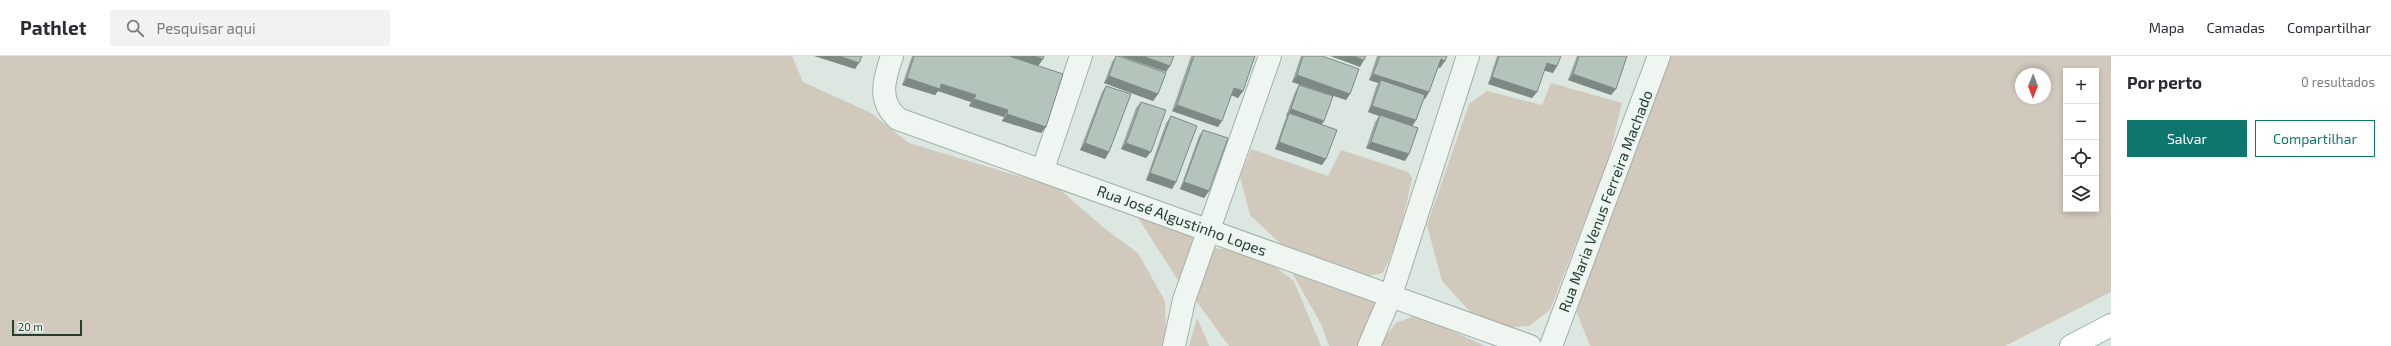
<!DOCTYPE html>
<html lang="pt">
<meta charset="utf-8">
<style>
:root{--surface:#fff;--page:#f2f2f3;--text:#2b2b33;--muted:#7c7c81;--line:#e1e1e2;--accent:#0f766e}
body{margin:0;font-family:"Exo 2",sans-serif;background:var(--page);color:var(--text)}
.controls{position:absolute;right:12px;top:12px;display:grid;overflow:hidden;border-radius:0px;box-shadow:0 2px 6px #0003}
.controls button{width:36px;height:36px;display:grid;place-items:center;padding:0;border:0;border-bottom:1px solid var(--line);background:var(--surface);color:var(--text);font:20px sans-serif}
.compass{position:absolute;left:2015px;top:12px;width:36px;height:36px;border-radius:50%;background:var(--surface);box-shadow:0 2px 6px #0003;rotate:181deg}
.scale{position:absolute;left:12px;bottom:10px;width:70px;box-sizing:border-box;padding-left:4px;border:2px solid #253f31;border-top:0;font-size:11px;line-height:14px;white-space:nowrap;color:#253f31;-webkit-text-stroke:3px #ecf5ef;paint-order:stroke}
.list{margin:0;padding:0;list-style:none}
h2{display:flex;justify-content:space-between;align-items:center;height:52px;margin:0;padding:0 16px;font-size:17px}
h2 small{font-size:13px;font-weight:400;color:var(--muted)}
.actions{display:flex;gap:8px;padding:12px 16px}
.actions a{flex:1;padding:9px 0;border:1px solid var(--accent);border-radius:0px;text-align:center;font-size:14px;color:var(--accent)}
.actions .main{background:var(--accent);color:#fff}
.icon{flex:none;width:22px;height:22px;fill:none;stroke:currentColor;stroke-width:2;stroke-linecap:round;stroke-linejoin:round}
.map{position:relative;flex:none;width:2111px;height:290px;overflow:hidden}
header{display:flex;align-items:center;gap:24px;box-sizing:border-box;height:56px;padding:0 20px;background:var(--surface);border-bottom:1px solid var(--line)}
header strong{font-size:19px}
nav{display:flex;gap:22px;margin-inline-start:auto;font-size:14px}
.search{width:280px;height:36px;background:var(--page);display:flex;align-items:center;gap:10px;box-sizing:border-box;padding:0 14px;border-radius:0px;color:var(--muted);font-size:15px}
main{display:flex}
aside{flex:1;background:var(--surface)}
.map>svg:first-child{display:block}
</style>
<header>
<strong>Pathlet</strong>
<div class="search"><svg class="icon" aria-label="search" viewBox="0 0 24 24"><circle cx="10" cy="10" r="6"/><path d="M15 15l6 6"/></svg>Pesquisar aqui</div>
<nav><a>Mapa</a><a>Camadas</a><a>Compartilhar</a></nav>
</header>
<main>
<div class="map">
<svg width="2111" height="290" viewBox="0 0 2111 290">
<rect width="100%" height="100%" fill="#dce7e1"/>
<g fill="#d2c9bd" fill-rule="evenodd">
<polygon points="0,0 792,0 803,26 871,57 909,87 1058,132 1104,172 1138,197 1165,245 1166,290 0,290"/>
<path d="M1671 0H2111V236L2005 290H1590L1577 257 1584 226ZM2066 15H2096V153H2066ZM2021 18H2045V42H2021Z"/>
<polygon points="1551,27 1622,47 1608,105 1550,254 1529,270 1500,272 1474,260 1442,225 1427,169 1469,48 1487,35 1542,49"/>
<path d="M1251 93 1328 120 1341 94 1408 116 1412 122C1405 156 1398 187 1383 217L1363 221 1318 204 1281 188 1250 159 1240 121Z"/>
<polygon points="1133,154 1194,177 1181,229"/>
<polygon points="1209,192 1254,195 1294,225 1321,290 1229,290 1194,242"/>
<polygon points="1290,213 1378,240 1364,290 1329,290 1321,268"/>
<polygon points="1417,259 1485,290 1378,290 1396,267"/>
<polygon points="1197,262 1209,289 1209,290 1189,290"/>
</g>
<g fill="none" stroke-linecap="round" stroke-linejoin="round">
<defs>
<g id="minor">
<path d="M892 0C884 24 877 44 898 63L1530 290"/>
<polyline points="1043,113 1081,0"/>
<polyline points="1174,290 1184,244 1270,0"/>
<polyline points="1369,290 1391,239 1468,0"/>
<polyline points="1551,290 1659,0"/>
</g>
<polyline id="major" points="2071,290 2111,269"/>
</defs>
<use href="#minor" stroke="#a1b1a9" stroke-width="24"/>
<use href="#major" stroke="#9bb4a6" stroke-width="24"/>
<use href="#minor" stroke="#eff6f2" stroke-width="22"/>
<use href="#major" stroke="#fff" stroke-width="22"/>
</g>
<g fill="#9aa9a1">
<polygon points="912,0 1009,0 1043,3 1038,10 1041,77 1002,65 1004,61 969,50 971,46 938,35 935,39 902,29"/>
<polygon points="1116,0 1158,38 1153,45 1104,27 1112,6"/>
<polygon points="1191,0 1255,0 1243,35 1238,42 1231,39 1218,71 1172,55"/>
<polygon points="1301,0 1322,0 1350,38 1346,44 1292,26"/>
<polygon points="1377,0 1447,0 1445,5 1440,12 1438,11 1429,36 1425,43 1424,42 1416,64 1412,70 1409,98 1405,105 1366,92 1375,66 1379,60 1368,56 1376,31 1378,27 1369,24"/>
<polygon points="1497,0 1561,0 1557,10 1553,17 1544,14 1537,36 1532,42 1488,28"/>
<polygon points="1577,0 1627,0 1616,33 1611,39 1568,24"/>
<polygon points="1299,29 1324,65 1321,69 1322,109 1275,93 1285,64 1287,60 1286,60 1295,36"/>
<polygon points="1106,30 1109,96 1105,103 1080,94 1102,36"/>
<polygon points="1141,46 1146,102 1121,93 1136,52"/>
<polygon points="1171,60 1176,126 1172,133 1146,124 1166,67"/>
<polygon points="1203,74 1209,135 1204,142 1180,133 1199,80"/>
</g>
<g fill="#7d8a83">
<polygon points="814,0 839,0 859,7 855,13"/>
<polygon points="1009,0 1034,0 1043,3 1038,10"/>
<polygon points="1120,0 1143,0 1170,10 1166,16"/>
<polygon points="1330,0 1353,0 1364,4 1360,11"/>
<polygon points="1441,3 1445,5 1440,12 1436,10"/>
<polygon points="1547,7 1557,10 1553,17 1542,14"/>
<polygon points="1373,18 1429,36 1425,43 1380,28 1381,24 1378,27 1369,24"/>
<polygon points="1573,18 1616,33 1611,39 1568,24"/>
<polygon points="1297,19 1350,38 1346,44 1292,26"/>
<polygon points="1109,20 1158,38 1153,45 1104,27"/>
<polygon points="1492,21 1537,36 1532,42 1488,28"/>
<polygon points="907,22 941,28 976,39 971,46 938,35 935,39 902,29"/>
<polygon points="1234,32 1243,35 1238,42 1229,38"/>
<polygon points="974,43 1008,54 1004,61 969,50"/>
<polygon points="1177,49 1222,65 1218,71 1172,55"/>
<polygon points="1372,50 1416,64 1412,71 1368,56"/>
<polygon points="1291,53 1324,65 1320,71 1289,57 1287,60 1286,60"/>
<polygon points="1007,58 1046,71 1041,77 1002,65"/>
<polygon points="1279,86 1326,103 1322,109 1275,93"/>
<polygon points="1371,86 1409,98 1405,105 1366,92"/>
<polygon points="1085,87 1109,96 1105,103 1080,94"/>
<polygon points="1126,87 1151,96 1146,102 1121,93"/>
<polygon points="1150,117 1176,126 1172,133 1146,124"/>
<polygon points="1184,126 1209,135 1204,142 1180,133"/>
</g>
<g fill="#b3c5bb" stroke="#7d8a83">
<polygon points="839,0 862,0 859,7"/>
<polygon points="914,0 1009,0 1063,18 1046,71 1007,58 1008,54 974,43 976,39 941,28 940,33 907,22"/>
<polygon points="1034,0 1044,0 1043,3"/>
<polygon points="1116,0 1118,0 1166,17 1158,38 1109,20"/>
<polygon points="1143,0 1174,0 1170,10"/>
<polygon points="1194,0 1255,0 1243,35 1234,32 1222,65 1177,49"/>
<polygon points="1303,0 1322,0 1359,13 1350,38 1297,19"/>
<polygon points="1353,0 1366,0 1364,4"/>
<polygon points="1380,0 1447,0 1445,5 1441,3 1429,36 1373,18"/>
<polygon points="1499,0 1561,0 1557,10 1547,7 1537,36 1492,21"/>
<polygon points="1579,0 1627,0 1616,33 1573,18"/>
<polygon points="1381,24 1425,39 1416,64 1372,50"/>
<polygon points="1299,29 1333,40 1324,65 1291,53"/>
<polygon points="1106,30 1131,38 1109,96 1085,87"/>
<polygon points="1141,46 1166,54 1151,96 1126,87"/>
<polygon points="1289,57 1337,74 1326,103 1279,86"/>
<polygon points="1380,59 1418,72 1409,98 1371,86"/>
<polygon points="1171,60 1197,70 1176,126 1150,117"/>
<polygon points="1203,74 1228,82 1209,135 1184,126"/>
</g>
<g text-anchor="middle" dominant-baseline="central" stroke-width="3" stroke-linejoin="round" paint-order="stroke">
<g font-size="15" fill="#253f31" stroke="#ecf5ef">
<text transform="translate(1605 145) rotate(-69)">Rua Maria Venus Ferreira Machado</text>
<text transform="translate(1182 164) rotate(20)">Rua José Algustinho Lopes</text>
</g>
</g>
</svg>
<div class="controls">
<button>+</button>
<button>−</button>
<button><svg class="icon" aria-label="locate" viewBox="0 0 24 24"><circle cx="12" cy="12" r="6"/><path d="M12 2v4M12 18v4M2 12h4M18 12h4"/></svg></button>
<button><svg class="icon" aria-label="layers" viewBox="0 0 24 24"><path d="M12 4l9 5-9 5-9-5zM3 14l9 5 9-5"/></svg></button>
</div>
<svg class="compass" viewBox="-18 -18 36 36"><path d="M0-13l5 13h-10z" fill="#e53935"/><path d="M0 13l5-13h-10z" fill="#7c7c81"/></svg>
<div class="scale">20 m</div>
</div>
<aside>
<h2>Por perto<small>0 resultados</small></h2>
<ul class="list">
</ul>
<div class="actions"><a class="main">Salvar</a><a>Compartilhar</a></div>
</aside>
</main>
